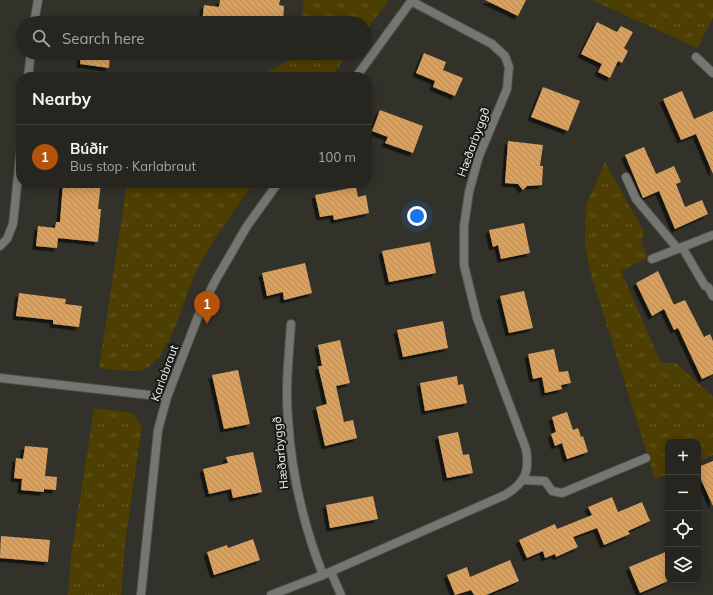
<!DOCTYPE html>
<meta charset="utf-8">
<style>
:root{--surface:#262520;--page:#32312d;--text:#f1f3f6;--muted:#a4a5a5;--line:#42423e;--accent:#b45309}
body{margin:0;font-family:Mulish,sans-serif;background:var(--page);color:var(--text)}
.controls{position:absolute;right:12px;bottom:12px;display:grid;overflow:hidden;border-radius:8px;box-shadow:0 2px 10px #0003}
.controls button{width:36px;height:36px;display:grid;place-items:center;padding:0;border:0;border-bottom:1px solid var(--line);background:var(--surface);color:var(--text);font:20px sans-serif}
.you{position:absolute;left:417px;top:216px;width:14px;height:14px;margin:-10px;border:3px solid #fff;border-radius:50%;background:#1a73e8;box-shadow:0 0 0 6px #1a73e833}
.badge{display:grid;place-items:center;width:26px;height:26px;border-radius:50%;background:var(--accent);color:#fff;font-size:13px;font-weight:700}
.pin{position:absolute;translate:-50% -33px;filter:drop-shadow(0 1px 2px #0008)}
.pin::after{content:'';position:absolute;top:21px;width:14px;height:12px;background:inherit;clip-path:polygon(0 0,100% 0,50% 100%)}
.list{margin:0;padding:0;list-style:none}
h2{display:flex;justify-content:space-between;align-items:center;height:52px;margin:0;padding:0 16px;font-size:17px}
h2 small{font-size:13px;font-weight:400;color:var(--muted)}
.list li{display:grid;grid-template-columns:26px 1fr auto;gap:12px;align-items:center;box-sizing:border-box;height:64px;padding:0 16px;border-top:1px solid var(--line)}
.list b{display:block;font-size:15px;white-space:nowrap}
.list p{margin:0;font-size:13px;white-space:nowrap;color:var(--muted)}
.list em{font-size:13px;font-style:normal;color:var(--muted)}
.icon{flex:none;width:22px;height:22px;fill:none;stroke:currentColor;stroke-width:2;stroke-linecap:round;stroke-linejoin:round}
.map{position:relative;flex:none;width:713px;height:595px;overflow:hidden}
.search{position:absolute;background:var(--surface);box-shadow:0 2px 10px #0003;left:16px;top:16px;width:356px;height:44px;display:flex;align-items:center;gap:10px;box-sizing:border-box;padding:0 14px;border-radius:22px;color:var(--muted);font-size:15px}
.panel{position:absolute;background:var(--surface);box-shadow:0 2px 10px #0003;left:16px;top:72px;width:356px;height:116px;border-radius:16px}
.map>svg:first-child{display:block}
</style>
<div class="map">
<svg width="713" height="595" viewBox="0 0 713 595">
<defs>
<pattern id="grass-tufts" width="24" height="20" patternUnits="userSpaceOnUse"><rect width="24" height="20" fill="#4d3e02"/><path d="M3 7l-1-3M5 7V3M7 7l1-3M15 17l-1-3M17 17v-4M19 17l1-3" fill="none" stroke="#675a27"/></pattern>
<pattern id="building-back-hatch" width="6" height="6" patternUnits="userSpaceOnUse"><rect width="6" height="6" fill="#dba15b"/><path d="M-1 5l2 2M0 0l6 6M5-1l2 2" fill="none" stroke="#b68a56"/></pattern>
<filter id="shadow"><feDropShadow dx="-3.5" dy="3.5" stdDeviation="0" flood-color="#0009"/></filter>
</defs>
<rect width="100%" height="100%" fill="#32312a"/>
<g fill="url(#grass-tufts)">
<polygon points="304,0 389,0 365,32 365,23 301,23"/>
<polygon points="592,0 713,0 713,18 697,48"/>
<polygon points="297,53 349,53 331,77 252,77 266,73 297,56"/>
<polygon points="605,162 644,232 641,243 648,257 621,271 661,363 676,363 713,397 713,455 698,462 698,442 668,442 668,474 655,479 592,278 585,247 586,205"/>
<path d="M127 183H254C234 210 214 238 198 268 184 293 172 360 142 370 134 373 109 369 99 368Z"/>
<polygon points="94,408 132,413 142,426 125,543 121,595 68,595 71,556"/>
</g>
<g fill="url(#building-back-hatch)" filter="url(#shadow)">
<polygon points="220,0 280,0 279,5 284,6 283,23 202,23 204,5 219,7"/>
<polygon points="485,0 526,0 518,16"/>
<polygon points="597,22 617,32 621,26 633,32 624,48 628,51 622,63 618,61 610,78 598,72 602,64 581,54"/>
<polygon points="81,53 110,53 109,68 80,64"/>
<polygon points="424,53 446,62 443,70 463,78 455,96 433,87 435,81 416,73"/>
<polygon points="543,87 580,101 568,131 531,117"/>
<polygon points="682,91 694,119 713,111 713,174 696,134 681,140 663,99"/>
<polygon points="380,110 423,126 413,153 385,143 388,137 372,131"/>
<polygon points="508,141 543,145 540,166 543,166 542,185 527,186 523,190 518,184 505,183"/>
<polygon points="644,147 656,174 674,166 681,182 676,184 685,207 702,200 708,214 675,229 659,191 643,198 625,155"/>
<polygon points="63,183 101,183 98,209 101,209 98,242 58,238 57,248 36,246 38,226 55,228 56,222 60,222"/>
<polygon points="356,187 358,197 366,195 369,213 334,220 333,215 320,217 315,195"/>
<polygon points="524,223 530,253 501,259 498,245 493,247 489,230"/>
<polygon points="430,242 436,273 389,282 382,251"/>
<polygon points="305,263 312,293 284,300 283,292 267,296 262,273"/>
<polygon points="658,271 674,305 673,305 685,300 704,337 710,334 713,341 713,374 702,379 678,328 674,330 664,309 652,316 636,283"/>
<polygon points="524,291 533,328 509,333 500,296"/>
<polygon points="19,293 66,299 65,304 82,306 79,327 53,324 53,320 16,316"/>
<polygon points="443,321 448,348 403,357 397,330"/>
<polygon points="340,340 350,383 336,386 344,422 353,420 357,438 325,446 316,407 327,404 318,366 322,366 318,345"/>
<polygon points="554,349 559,372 568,371 571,383 561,385 562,389 545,393 542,377 533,379 528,354"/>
<polygon points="238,370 250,424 224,429 212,375"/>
<polygon points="457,376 458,385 463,384 467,403 425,411 420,383"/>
<polygon points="567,412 573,430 578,428 581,437 583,436 588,452 567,459 562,443 555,446 551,434 556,432 552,417"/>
<polygon points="458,432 463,455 469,454 473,473 447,478 438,436"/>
<polygon points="25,446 48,448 45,476 57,477 56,490 44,489 44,492 21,490 22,479 14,478 16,458 23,459"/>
<polygon points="253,452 262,492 233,498 231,489 209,494 203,469 228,463 226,457"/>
<polygon points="713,461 713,506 698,473 698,467"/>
<polygon points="373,496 378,519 330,528 326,505"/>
<polygon points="612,497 618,512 642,502 650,521 628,531 630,534 604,545 597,528 573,537 578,547 556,557 555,554 545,558 543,551 527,558 519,540 555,524 557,529 592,515 588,507"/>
<polygon points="1,536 50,540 48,562 0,558"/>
<polygon points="253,539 260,560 214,575 207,552 227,545 228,548"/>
<polygon points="668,551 668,581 640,593 629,567"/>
<polygon points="510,560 519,581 486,595 474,595 471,590 455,595 447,575 467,567 470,577"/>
</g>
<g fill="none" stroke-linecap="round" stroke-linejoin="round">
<defs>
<g id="minor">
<polyline points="34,23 38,0"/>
<polyline points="696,57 713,73"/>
<polyline points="28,77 31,53"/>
<polyline points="626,177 636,199 678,249"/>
<polyline points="0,246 7,239 13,224 21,147"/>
<polyline points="682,247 705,286 708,287 713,296"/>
<polyline points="652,259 713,235"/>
<path d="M291 324C289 355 285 387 288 418 291 473 303 524 323 575"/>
<polyline points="0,378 167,397"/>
<polyline points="522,480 545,481 552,491 562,493 646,458"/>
<polyline points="331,572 341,595"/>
<path d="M271 595 323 575 505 495C525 483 530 472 526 449L477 318 464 265V226L469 192 479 156 507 89 509 67 505 56 492 44 411 1"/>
</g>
<g id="tertiary">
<polyline points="356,77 412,0"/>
<polyline points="141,595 158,430 167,397 199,314 214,283 247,226 278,183"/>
</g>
</defs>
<use href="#minor" stroke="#504f49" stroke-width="10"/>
<use href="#tertiary" stroke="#504f49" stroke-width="10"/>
<use href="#minor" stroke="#757571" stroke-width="8"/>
<use href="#tertiary" stroke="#757571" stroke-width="8"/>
</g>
<g text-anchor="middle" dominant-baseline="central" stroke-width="4" stroke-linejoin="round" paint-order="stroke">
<g font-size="12" fill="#efeeea" stroke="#191916">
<text transform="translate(473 142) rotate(-70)">Hæðarbyggð</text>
<text transform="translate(164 373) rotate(-70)">Karlabraut</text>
<text transform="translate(280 453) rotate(-96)">Hæðarbyggð</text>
</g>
</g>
</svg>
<div class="controls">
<button>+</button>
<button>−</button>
<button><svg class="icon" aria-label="locate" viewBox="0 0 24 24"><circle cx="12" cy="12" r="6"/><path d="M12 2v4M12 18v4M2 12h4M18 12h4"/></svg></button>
<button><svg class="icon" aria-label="layers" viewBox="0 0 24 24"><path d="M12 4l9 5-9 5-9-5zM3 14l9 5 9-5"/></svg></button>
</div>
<div class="you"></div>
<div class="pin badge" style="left:207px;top:324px">1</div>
<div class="search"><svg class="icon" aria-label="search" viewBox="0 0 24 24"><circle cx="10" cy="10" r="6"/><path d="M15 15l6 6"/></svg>Search here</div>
<section class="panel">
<h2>Nearby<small></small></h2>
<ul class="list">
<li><span class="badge">1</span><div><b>Búðir</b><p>Bus stop · Karlabraut</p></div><em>100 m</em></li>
</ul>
</section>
</div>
